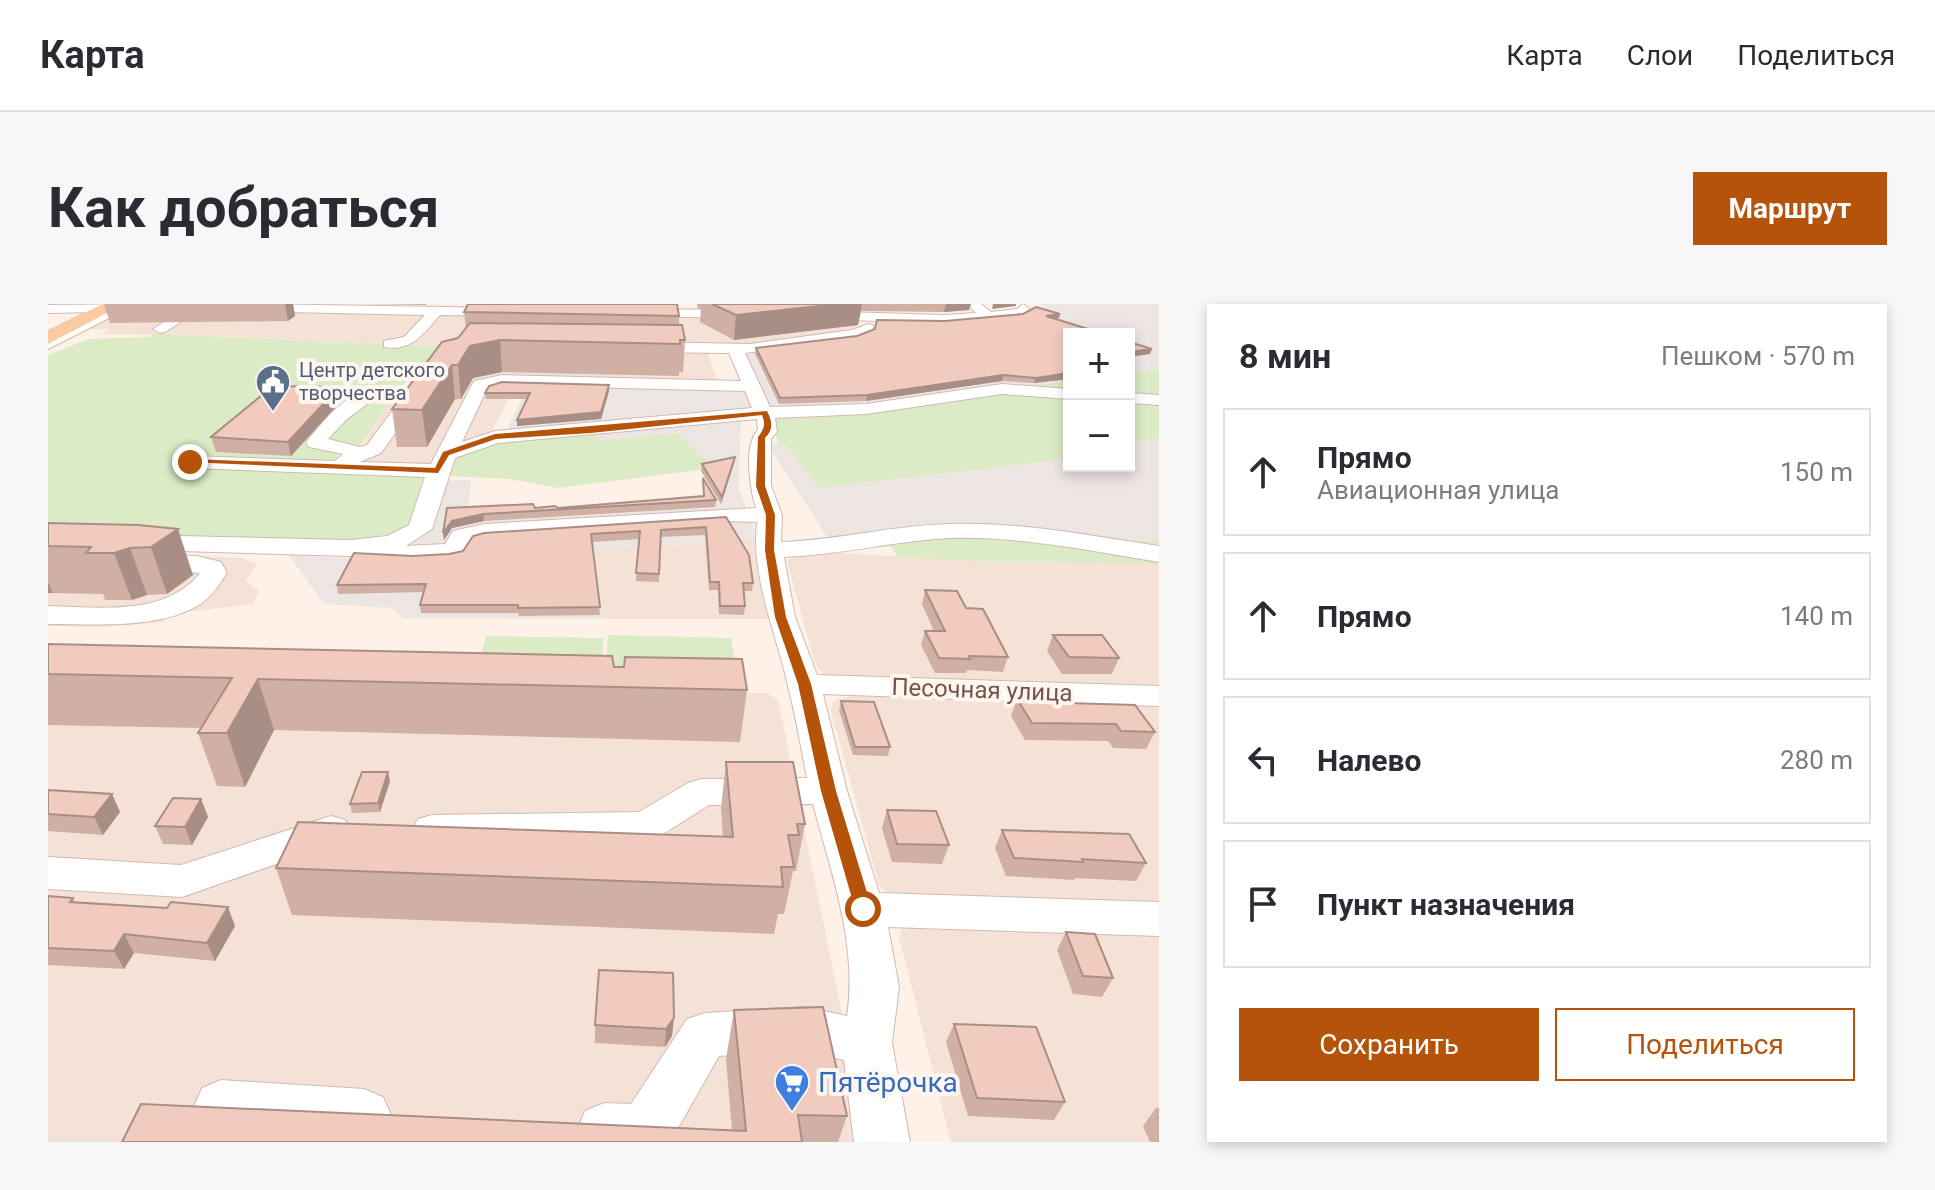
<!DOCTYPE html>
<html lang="ru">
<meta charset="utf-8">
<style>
:root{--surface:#fff;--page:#f7f7f7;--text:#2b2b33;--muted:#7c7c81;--line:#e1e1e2;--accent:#b45309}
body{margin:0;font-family:Roboto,sans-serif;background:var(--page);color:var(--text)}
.controls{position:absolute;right:24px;top:24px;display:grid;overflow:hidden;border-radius:0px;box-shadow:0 4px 12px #0003}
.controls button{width:72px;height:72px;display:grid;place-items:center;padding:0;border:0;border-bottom:2px solid var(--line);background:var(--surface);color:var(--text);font:40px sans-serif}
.stop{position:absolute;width:24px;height:24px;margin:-18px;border:6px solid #b45309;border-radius:50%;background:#fff}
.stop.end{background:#b45309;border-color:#fff;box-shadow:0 2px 8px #0008}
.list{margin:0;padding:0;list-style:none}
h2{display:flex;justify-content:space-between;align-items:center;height:104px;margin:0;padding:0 32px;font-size:34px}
h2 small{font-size:26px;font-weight:400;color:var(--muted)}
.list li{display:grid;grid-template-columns:52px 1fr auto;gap:24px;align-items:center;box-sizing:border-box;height:128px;margin:0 16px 16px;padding:0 16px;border:2px solid var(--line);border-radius:0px}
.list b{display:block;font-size:30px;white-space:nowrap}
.list p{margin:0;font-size:26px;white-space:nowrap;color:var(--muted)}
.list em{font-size:26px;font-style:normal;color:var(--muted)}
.actions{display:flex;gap:16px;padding:24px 32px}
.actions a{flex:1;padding:18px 0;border:2px solid var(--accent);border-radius:0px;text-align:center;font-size:28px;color:var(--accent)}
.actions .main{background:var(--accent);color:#fff}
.icon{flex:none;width:44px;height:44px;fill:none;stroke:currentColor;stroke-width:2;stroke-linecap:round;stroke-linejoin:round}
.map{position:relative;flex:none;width:1111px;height:838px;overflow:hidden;border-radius:0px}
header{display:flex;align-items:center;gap:48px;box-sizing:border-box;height:112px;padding:0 40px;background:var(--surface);border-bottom:2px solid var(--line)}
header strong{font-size:38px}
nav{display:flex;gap:44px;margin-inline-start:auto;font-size:28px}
.intro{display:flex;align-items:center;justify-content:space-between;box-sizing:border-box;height:192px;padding:0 48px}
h1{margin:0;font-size:56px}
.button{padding:20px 36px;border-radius:0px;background:var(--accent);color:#fff;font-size:28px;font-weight:700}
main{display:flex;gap:48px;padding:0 48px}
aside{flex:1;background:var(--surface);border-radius:0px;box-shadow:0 4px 12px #0003}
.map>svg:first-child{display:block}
</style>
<header>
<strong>Карта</strong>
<nav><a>Карта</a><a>Слои</a><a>Поделиться</a></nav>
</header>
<div class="intro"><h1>Как добраться</h1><a class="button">Маршрут</a></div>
<main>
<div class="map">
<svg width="1111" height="838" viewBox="0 0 1111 838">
<rect width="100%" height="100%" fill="#fdf1e8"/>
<g fill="#f4e2d6">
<polygon points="79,6 784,13 808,17 810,21 802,29 659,48 671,81 465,86 442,131 370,165 305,157 339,102 358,86 379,59 404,43 191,33 54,30 62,25 41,25"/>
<polygon points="710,235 726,315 556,315 546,246"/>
<polygon points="0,245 194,254 210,260 197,277 211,287 205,300 122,310 116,318 56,323 0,322"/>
<polygon points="792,249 948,258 1111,260 1111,386 776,372 767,360 739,257 750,250"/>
<polygon points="0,367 719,389 730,396 820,838 0,838"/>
<polygon points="806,392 1111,401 1111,606 845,594 831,581 783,407 786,396"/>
<polygon points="856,620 1111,622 1111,838 903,838 851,633"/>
</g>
<g fill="#ede5e1">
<polygon points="992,0 1111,0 1111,65 1081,69 1081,30 1021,30 1021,77 812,104 693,111 691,185 710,235 547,246 556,315 355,314 344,304 276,300 241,251 298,254 364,243 365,235 399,177 423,176 419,210 670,198 653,167 665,164 630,129 552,136 542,128 458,128 481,79 708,81 695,46 897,17 1013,15"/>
<polygon points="1111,135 1111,238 943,222 830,225 833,230 779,233 720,141 739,141 770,184 1021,155 1021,162 1081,162 1081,139"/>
</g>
<g fill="#dbebc6">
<polygon points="106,30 406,43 379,59 367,75 360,75 352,85 358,86 339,102 313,141 290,151 281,163 361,168 375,174 362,219 350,228 300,239 0,230 0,51 41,35 101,33"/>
<polygon points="1111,65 1111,135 1081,139 1081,69"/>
<polygon points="1021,77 1021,155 770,184 739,141 730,141 722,107 812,104"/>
<polygon points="630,129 666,164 510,184 462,175 401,172 408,149 437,138 546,131 552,136"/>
<polygon points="943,222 1111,238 1111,260 948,258 850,253 829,225"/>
<polygon points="560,331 683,334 688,364 558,362"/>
<polygon points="438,332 555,334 555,360 431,358"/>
</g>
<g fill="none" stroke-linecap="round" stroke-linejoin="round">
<defs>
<g id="minor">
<polygon points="100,0 101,6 75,7 0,45 0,35 57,8 0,9 0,1"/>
<polygon points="144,0 156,3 117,28 112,29 105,25"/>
<path d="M200 0 463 4 470 8 463 12 392 11C375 30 364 48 336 43V37L356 33 377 11 195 7 193 4Z"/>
<polygon points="919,0 933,0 943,8 969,5 975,0 984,7 973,12 896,19 764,15 757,11 764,7 896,11 928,9"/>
<polygon points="584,5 699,6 706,10 699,14 579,12 579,6"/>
<path d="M820 20 825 21V27L808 34 697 49 722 103 818 100 954 80 1021 85V95L954 90 818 110 727 114 729 128 723 135V182L734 211 733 238C791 236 847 221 904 220 974 218 1043 232 1111 242V258C1042 247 972 232 902 234 846 237 792 251 736 253L747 313 769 371 1111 382V402L775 390 799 487 831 589 1111 598V632L840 623 851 683 844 739 862 838H806L796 756 756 747 671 752 622 838H534L529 826 537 807 556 799 583 800 639 715 657 709 756 703 799 712C810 641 783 568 765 500L661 501 612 532 598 536 384 539 370 535 364 525 370 515 384 511 591 508 640 479 653 475 759 474C753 444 748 413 740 382 728 328 703 274 709 218L679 217 436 234 424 237 415 252C397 257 376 258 358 257 335 256 324 249 302 252L0 243V229L302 236 339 232 361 221 377 173 142 164 132 158 142 152 287 157 295 150 261 143 258 139C270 122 306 80 328 85L331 89 328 93 299 115 280 135 312 143 319 141 366 78 372 77 381 82 333 149 312 158 383 160 426 77 454 71 693 77 681 49 592 48 584 43 592 38 702 40 804 26ZM454 81 697 87 704 104 447 127 414 138 439 85ZM709 115 710 126C695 141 702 185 708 204L436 220 405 227 397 240 358 242 384 225 407 154 450 139Z"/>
<polygon points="1081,89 1111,91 1111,101 1081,99"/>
<path d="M118 251 149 252 173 258 179 269C172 279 165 291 155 298 117 326 45 320 0 320V302C51 303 117 313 152 269L109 265 105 259 109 253Z"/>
<polygon points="283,512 297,516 303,526 297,536 134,593 0,585 0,553 133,561"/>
<polygon points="173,776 316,785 335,793 343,811 335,829 316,837 173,828 154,820 146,802 154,784"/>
</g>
<polygon id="major" points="55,0 76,0 0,40 0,27"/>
</defs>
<use href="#minor" stroke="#d1b9b0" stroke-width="2"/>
<use href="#major" stroke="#d9cfcd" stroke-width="2"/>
<use href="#minor" fill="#fff" fill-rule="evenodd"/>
<use href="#major" fill="#fbcaa1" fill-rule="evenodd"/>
</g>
<g fill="#d0afa4">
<polygon points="56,0 245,0 247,12 240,17 62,19"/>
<polygon points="310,0 379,0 377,1"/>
<polygon points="649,0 923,0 921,6 896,8 813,7 810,21 686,36 652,18 653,5 650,5"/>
<polygon points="416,8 631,12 631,21 637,36 635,68 631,68 631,72 454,68 425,74 413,95 407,95 379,143 349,143 344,105 418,25"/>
<polygon points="1012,10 1011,14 1008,15 1021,30 1021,75 986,79 954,77 818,97 731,100 707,50 708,44 809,32 897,17"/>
<polygon points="291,83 294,96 243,152 168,148 163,133"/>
<polygon points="561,87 553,115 469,122 479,95 438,95 437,89"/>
<polygon points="687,153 686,159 673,200 653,167 654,160"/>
<polygon points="655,174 668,196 667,203 436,217 404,224 396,236 395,229 399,204 510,204 655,192"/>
<polygon points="678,213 705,279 704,287 696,287 697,302 696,311 671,310 670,286 661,286 657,231 612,233 611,278 588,277 591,235 544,238 552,311 471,312 470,309 373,309 372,301 375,288 290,290 289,281 364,252 401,250 415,247"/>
<polygon points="0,219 90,221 145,271 119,290 99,291 84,296 57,296 55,290 0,289"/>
<polygon points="877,286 918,304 960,353 955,368 919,366 918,369 887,369 873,341 877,327 886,327 874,300"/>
<polygon points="1005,331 1071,354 1064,370 1014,370 999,347"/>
<polygon points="0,340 566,363 699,386 692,438 226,426 197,483 169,482 150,429 153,424 0,421"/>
<polygon points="969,395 1019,399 1107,428 1098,445 1065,444 1060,437 977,436 963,412"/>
<polygon points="793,397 842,443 840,452 805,451 791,406"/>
<polygon points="678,458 757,520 748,567 745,567 736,610 730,610 726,630 244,611 228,564 675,533 673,504"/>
<polygon points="342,477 332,508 304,509 302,500"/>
<polygon points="0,486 64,490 72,508 55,531 0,527"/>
<polygon points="153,495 160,513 144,541 115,540 107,522"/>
<polygon points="839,506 901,541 894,560 844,558 834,524"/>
<polygon points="954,526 1098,559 1088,577 1027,574 1026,576 958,572 947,544"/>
<polygon points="0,592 25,594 27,598 187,622 167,657 86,649 76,665 0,661"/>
<polygon points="1018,628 1065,674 1054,693 1025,690 1009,646"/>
<polygon points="625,669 624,732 617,743 547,739 547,721"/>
<polygon points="686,706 799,812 790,838 74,838 684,826 678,755"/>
<polygon points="906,720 1017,798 1006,816 920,812 898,738"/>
<polygon points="1108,804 1111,804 1111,838 1102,838 1095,822"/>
</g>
<g fill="#a98e86">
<polygon points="237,0 245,0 247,12 240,17"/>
<polygon points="789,0 814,0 810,21 686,36 688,11"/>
<polygon points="898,0 923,0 921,6 896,8"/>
<polygon points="945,0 968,0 968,2 944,5"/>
<polygon points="1012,10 1011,14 996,16 998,12"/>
<polygon points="452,36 454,68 425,74 413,95 410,61 422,42"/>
<polygon points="1104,45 1102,50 1081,53 1081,48"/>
<polygon points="404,61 407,95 379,143 374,106"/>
<polygon points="1021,69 1021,75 986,79 988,74"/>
<polygon points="955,71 954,77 818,97 819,91"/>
<polygon points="561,81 561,87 553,115 469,122 469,116"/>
<polygon points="291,83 294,96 243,152 240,138"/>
<polygon points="687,153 686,159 673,200 674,193"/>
<polygon points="435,210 436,217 404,224 396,236 395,229 404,217"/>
<polygon points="130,225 145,271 119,290 103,243"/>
<polygon points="82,244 99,291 84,296 66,249"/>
<polygon points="0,278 5,289 0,289"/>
<polygon points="210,375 226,426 197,483 179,429"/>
<polygon points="340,468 342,477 332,508 330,499"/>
<polygon points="64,490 72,508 55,531 46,513"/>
<polygon points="153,495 160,513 144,541 137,523"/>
<polygon points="180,603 187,622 167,657 159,639"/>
<polygon points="76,630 86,649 76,665 66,647"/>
<polygon points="626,714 624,732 617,743 618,725"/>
</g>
<g fill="#f2cbbf" stroke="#a98e86" stroke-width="2">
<polygon points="420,0 629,0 631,12 416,8"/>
<polygon points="664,0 789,0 688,11"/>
<polygon points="988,3 1012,10 998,12 1056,30 1021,30 1021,69 988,74 955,71 819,91 732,94 708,44 809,32 827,25 829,16 897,17 975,10"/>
<polygon points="422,19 634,21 637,36 632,36 632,40 452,36 422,42 410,61 404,61 374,106 344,105 394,38 410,34"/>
<polygon points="1081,38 1104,45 1081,48"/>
<polygon points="454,78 561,81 553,108 469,116 482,89 437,89 441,82"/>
<polygon points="225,82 291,83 240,138 163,133"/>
<polygon points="687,153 674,193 654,160"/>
<polygon points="655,174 668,196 435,210 404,217 395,229 399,204 485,200 487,204 507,202 510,204 656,192"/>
<polygon points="678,213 701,251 705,279 695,279 697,302 672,302 671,278 662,278 658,223 613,226 611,270 588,269 592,227 543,230 552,303 470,304 470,301 372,301 378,280 289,281 306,249 364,252 401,250 415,247 425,232 436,229"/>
<polygon points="0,219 90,221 130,225 103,243 82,244 66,249 38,249 43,243 0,242"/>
<polygon points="877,286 909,287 918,304 935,305 960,353 921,352 922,355 891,354 877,327 897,327"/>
<polygon points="1005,331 1054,331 1071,354 1021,353"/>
<polygon points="0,340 564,352 566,363 576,363 577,353 694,355 699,386 210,375 179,429 150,429 184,374 0,370"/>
<polygon points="969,395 1016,395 1019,399 1087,401 1107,428 1073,427 1068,420 984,419"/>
<polygon points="793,397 826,398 842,443 807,443"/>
<polygon points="678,458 745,458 757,520 749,520 751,531 740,531 746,563 733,563 735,583 228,564 250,518 685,533"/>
<polygon points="314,468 340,468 330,499 302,500"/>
<polygon points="0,486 64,490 46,513 0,510"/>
<polygon points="125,494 153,495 137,523 107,522"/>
<polygon points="839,506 888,507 901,541 849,540"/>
<polygon points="954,526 1081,530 1098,559 1034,555 1035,558 966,554"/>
<polygon points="0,592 25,594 22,598 119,604 123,598 180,603 159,639 76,630 66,647 0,644"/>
<polygon points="1018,628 1047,630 1065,674 1035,672"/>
<polygon points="551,666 625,669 626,714 618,725 547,721"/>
<polygon points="775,703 799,812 750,811 754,838 74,838 93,800 698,827 686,706"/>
<polygon points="906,720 988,723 1017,798 929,794"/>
</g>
<path fill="#b45309" d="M719 107C724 117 726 125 717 134V182L727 211 726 246 738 313 763 380 788 487 824 605 815 611 807 605 773 487 750 380 727 313 717 246 718 211 708 182 710 133C716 125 718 121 714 111L543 129 448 135 401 151 390 169 138 158 142 155 387 164 395 148 447 130Z"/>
<defs>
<symbol id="civic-pin" viewBox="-11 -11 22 30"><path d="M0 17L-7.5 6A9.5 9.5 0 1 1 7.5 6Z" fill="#5c6f8a" stroke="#fff6ef"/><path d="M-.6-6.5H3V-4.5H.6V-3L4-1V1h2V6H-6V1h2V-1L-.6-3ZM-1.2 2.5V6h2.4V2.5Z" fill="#fff"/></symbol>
<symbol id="supermarket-pin" viewBox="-11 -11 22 30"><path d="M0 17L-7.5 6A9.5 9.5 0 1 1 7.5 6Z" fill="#3f7fe0" stroke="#fff6ef"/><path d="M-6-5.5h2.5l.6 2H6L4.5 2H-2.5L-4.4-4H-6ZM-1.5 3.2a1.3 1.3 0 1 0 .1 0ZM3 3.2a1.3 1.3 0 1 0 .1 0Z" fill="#fff"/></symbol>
</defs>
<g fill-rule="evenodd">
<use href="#civic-pin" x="205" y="58" width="40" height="54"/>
<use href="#supermarket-pin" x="724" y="758" width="40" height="54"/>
</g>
<g text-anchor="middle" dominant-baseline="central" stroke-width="8" stroke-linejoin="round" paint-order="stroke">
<g font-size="20" fill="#4e5e75" stroke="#fff6ef" text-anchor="start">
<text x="251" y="66">Центр детского<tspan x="251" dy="23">творчества</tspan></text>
</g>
<g font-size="24" fill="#77534b" stroke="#fff6ef">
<text transform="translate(934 386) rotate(2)">Песочная улица</text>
</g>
<g font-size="28" fill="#366cbe" stroke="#fff6ef" text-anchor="start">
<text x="770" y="778">Пятёрочка</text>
</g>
</g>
</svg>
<div class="controls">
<button>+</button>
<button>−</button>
</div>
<div class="stop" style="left:815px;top:605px"></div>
<div class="stop end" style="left:142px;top:158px"></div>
</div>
<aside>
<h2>8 мин<small>Пешком · 570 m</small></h2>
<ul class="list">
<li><svg class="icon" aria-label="ahead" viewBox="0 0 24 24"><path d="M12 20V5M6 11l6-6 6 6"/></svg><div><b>Прямо</b><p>Авиационная улица</p></div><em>150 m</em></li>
<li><svg class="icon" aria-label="ahead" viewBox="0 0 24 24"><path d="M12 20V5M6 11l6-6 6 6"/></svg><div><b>Прямо</b></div><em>140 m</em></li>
<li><svg class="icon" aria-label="left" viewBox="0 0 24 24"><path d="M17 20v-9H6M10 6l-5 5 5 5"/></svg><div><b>Налево</b></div><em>280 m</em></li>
<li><svg class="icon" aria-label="arrive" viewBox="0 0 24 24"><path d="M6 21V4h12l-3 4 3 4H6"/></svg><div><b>Пункт назначения</b></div></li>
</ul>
<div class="actions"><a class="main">Сохранить</a><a>Поделиться</a></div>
</aside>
</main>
